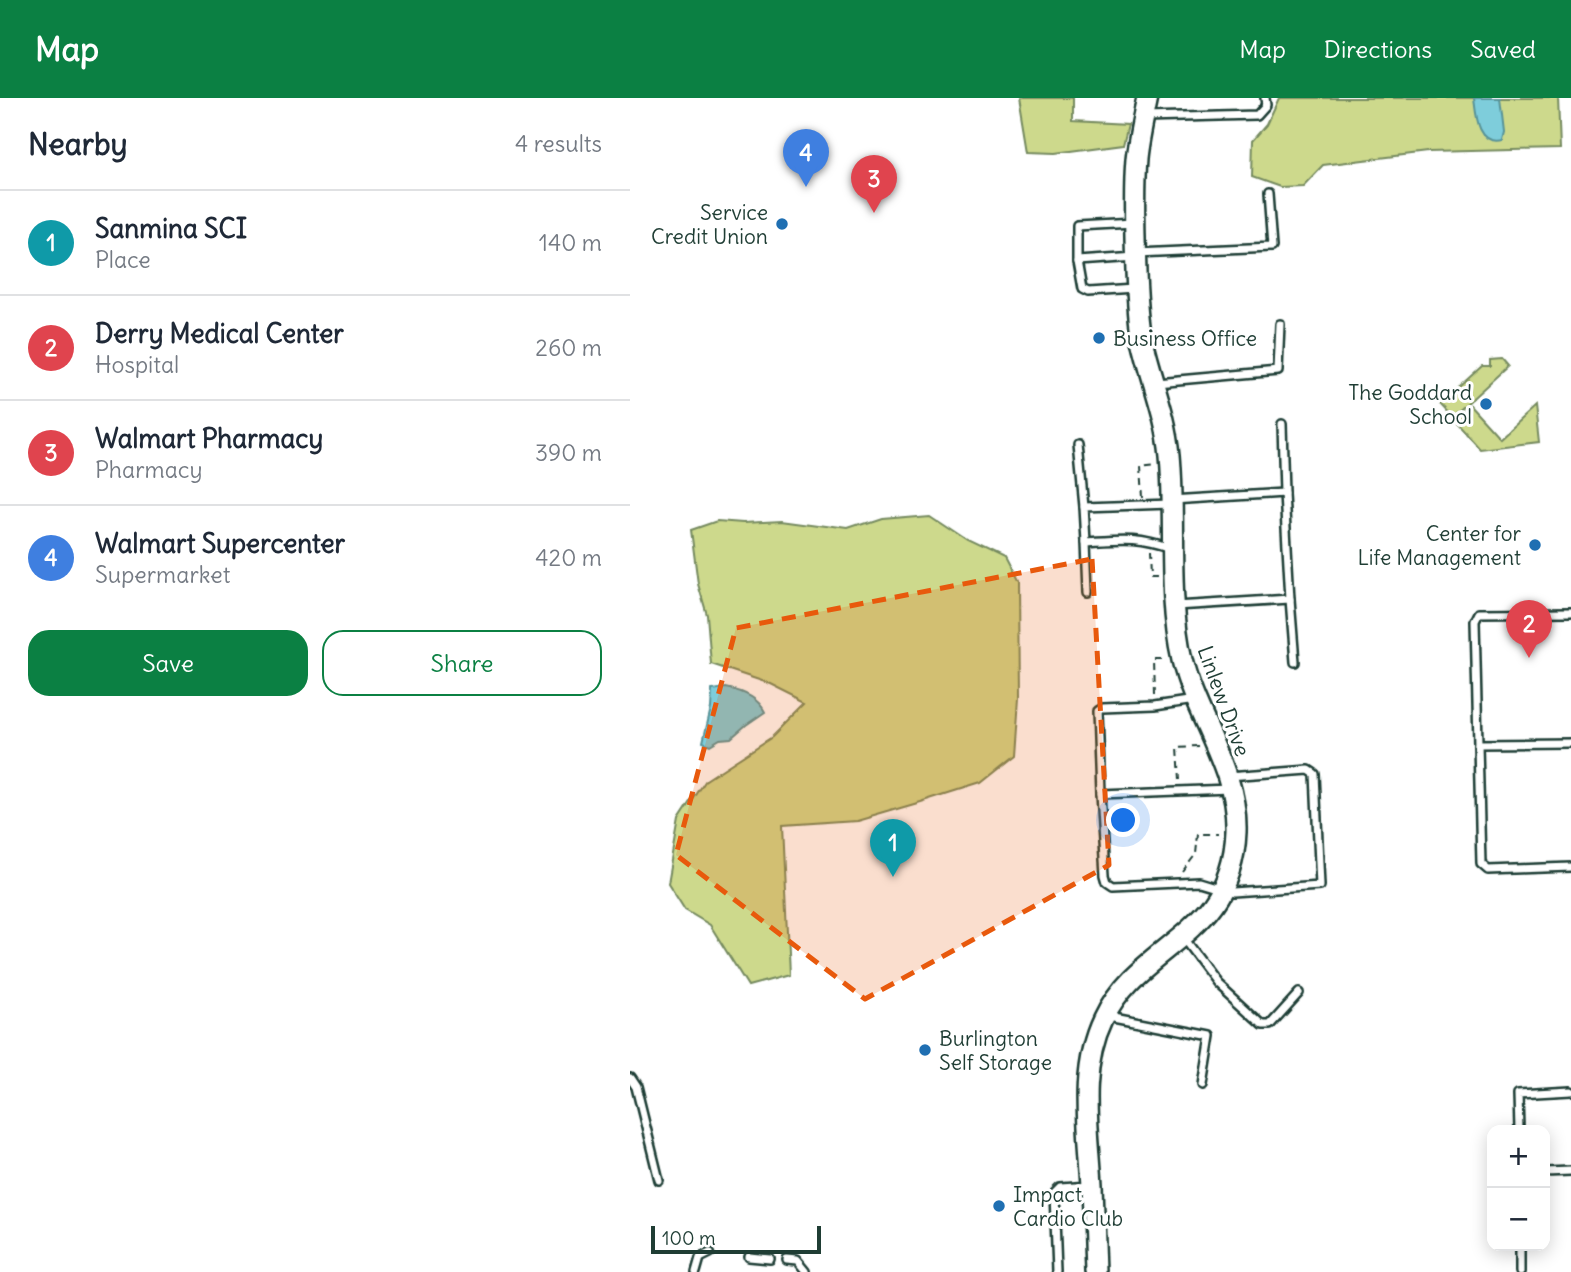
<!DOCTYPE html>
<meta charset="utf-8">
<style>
:root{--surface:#fff;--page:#f2f2f3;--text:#1f2937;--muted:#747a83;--line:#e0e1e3;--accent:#0b8043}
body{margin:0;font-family:Delius,sans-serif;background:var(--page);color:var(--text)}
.controls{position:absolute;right:21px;bottom:21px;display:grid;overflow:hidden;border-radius:14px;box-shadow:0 4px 18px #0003}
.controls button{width:63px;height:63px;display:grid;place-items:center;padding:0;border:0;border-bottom:2px solid var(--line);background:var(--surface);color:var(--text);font:35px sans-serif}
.scale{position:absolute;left:21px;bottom:18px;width:170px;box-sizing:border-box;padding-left:7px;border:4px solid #1f3d34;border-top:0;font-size:19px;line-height:24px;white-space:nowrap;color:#1f3d34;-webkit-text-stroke:5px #fff;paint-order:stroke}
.you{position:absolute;left:494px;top:723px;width:24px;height:24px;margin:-18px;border:5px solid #fff;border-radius:50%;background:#1a73e8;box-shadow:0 0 0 10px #1a73e833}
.badge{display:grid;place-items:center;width:46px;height:46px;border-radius:50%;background:var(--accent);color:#fff;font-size:23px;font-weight:700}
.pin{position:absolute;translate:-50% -58px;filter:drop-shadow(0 2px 4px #0008)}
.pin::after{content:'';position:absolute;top:37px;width:24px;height:21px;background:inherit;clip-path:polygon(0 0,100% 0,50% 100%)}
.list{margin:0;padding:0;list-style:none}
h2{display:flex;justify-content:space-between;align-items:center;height:91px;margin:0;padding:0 28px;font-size:30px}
h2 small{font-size:23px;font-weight:400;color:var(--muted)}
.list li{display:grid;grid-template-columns:46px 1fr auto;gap:21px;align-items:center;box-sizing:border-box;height:105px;padding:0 28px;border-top:2px solid var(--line)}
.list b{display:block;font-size:26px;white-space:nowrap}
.list p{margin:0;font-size:23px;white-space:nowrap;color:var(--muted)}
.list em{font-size:23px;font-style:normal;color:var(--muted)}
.actions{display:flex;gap:14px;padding:21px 28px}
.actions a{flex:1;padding:16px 0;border:2px solid var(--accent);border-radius:21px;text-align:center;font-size:24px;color:var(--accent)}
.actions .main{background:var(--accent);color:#fff}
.map{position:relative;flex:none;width:941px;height:1174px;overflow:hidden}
header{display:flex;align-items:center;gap:42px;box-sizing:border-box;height:98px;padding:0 35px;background:var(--accent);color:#fff}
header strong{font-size:33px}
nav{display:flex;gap:38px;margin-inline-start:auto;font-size:24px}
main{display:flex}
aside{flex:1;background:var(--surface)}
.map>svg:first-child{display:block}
</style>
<header>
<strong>Map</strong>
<nav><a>Map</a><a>Directions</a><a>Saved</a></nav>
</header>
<main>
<aside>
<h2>Nearby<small>4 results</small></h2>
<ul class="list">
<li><span class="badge" style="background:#0f9aa8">1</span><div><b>Sanmina SCI</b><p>Place</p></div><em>140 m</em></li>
<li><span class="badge" style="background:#e0444e">2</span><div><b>Derry Medical Center</b><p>Hospital</p></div><em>260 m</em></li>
<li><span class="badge" style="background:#e0444e">3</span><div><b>Walmart Pharmacy</b><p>Pharmacy</p></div><em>390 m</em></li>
<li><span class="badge" style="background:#3f7fe0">4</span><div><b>Walmart Supercenter</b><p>Supermarket</p></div><em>420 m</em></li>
</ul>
<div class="actions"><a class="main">Save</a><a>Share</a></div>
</aside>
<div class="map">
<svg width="941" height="1174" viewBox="0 0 941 1174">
<rect width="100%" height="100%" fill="#fff"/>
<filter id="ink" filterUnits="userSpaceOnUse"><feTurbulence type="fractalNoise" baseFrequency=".0143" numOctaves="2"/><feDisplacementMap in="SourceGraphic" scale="14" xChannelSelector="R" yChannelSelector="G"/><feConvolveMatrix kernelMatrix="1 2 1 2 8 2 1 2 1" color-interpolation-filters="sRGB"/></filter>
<g filter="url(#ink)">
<g fill="#cdd98c" stroke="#768b60" stroke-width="2">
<polygon points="389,0 443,0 443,23 498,26 493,46 426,55 398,54"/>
<polygon points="649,0 928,0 930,51 798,54 693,67 673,88 650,89 622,79 623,42 637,26"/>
<polygon points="872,261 878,268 822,319 810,306 852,268 860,268 860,262"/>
<polygon points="840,307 870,340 905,308 909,344 850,351 824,322"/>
<polygon points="299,417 338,443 374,460 387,485 388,601 384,658 350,685 290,704 225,723 152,728 159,877 118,888 80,827 55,812 38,785 49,723 76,682 142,639 177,604 141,586 81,566 77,517 68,486 61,432 87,423 113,425 152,423 218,432 251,421"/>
</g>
<g fill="#7ecddb" stroke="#589398" stroke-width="2">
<path d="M844 0H870L874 34 872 42C847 48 846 15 844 0Z"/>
<path d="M96 590C112 593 128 599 135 614L116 627 101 640 90 641 80 647 73 644 81 610 82 592Z"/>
</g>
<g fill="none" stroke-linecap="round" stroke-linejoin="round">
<defs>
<g id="lane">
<polyline points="515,20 627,17 636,7 635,0"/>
<polyline points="504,125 447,128 447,163 452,191 458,194 504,191"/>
<polyline points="506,155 642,149 638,96"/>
<polyline points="447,163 505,159"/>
<polyline points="526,284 648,273 650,226"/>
<polyline points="652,326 654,395"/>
<polyline points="448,347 454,409"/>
<polyline points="542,402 654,395 660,501 546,508"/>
<polyline points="456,444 458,494"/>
<path d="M540 451C508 439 489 442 456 444L454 409 541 406"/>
<polyline points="660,501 665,564"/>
<polyline points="941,645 848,646 851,766 858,772 941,769"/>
<polyline points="848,646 845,523 849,515 941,514"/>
<polyline points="598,678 679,672 685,676 690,788 602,794 569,784 483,788 477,784 475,777 470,696 600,691"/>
<polyline points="470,696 467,613 472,610 525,608 564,602"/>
<polyline points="553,840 586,884 633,927 640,927 669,895"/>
<polyline points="479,918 581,938 573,987"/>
<polyline points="0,980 6,989 29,1082"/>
<polyline points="889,1032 888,996 941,993"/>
<polyline points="915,1074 941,1073"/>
<polyline points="119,1159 140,1161"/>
<polyline points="157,1162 168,1163 177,1174"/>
<polyline points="66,1174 70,1160 80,1155"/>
<polyline points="427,1174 424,1095 430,1089 461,1087"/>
<polyline points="890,1174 890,1148"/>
</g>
<path id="secondary" d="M465 1174C464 1145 463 1116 462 1087 459 1031 448 973 473 921 508 845 602 840 606 734 608 671 566 621 552 562 537 496 546 424 540 357 536 315 521 282 512 242 508 220 507 196 506 174 505 136 503 99 506 61 508 41 513 20 517 0"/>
</defs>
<use href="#lane" stroke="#1f3d34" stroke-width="12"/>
<use href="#secondary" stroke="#1f3d34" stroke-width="24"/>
<g stroke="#1f3d34" stroke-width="2" stroke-dasharray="7 5" stroke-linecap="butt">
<polyline points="513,399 511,368 526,366"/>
<polyline points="519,455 520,479 529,479"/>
<polyline points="525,597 524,562 537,562"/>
<polyline points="550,682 548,649 569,648"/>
<polyline points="552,774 566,756 568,736 588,736"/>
</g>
<use href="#lane" stroke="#fff" stroke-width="7"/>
<use href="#secondary" stroke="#fff" stroke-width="19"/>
</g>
</g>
<path fill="#e8590c" fill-opacity="0.2" stroke="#e8590c" stroke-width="5" stroke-dasharray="14 9" stroke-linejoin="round" d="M462 461 479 767 235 901 46 757 106 530Z"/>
<g fill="#1f6fb2" stroke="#fff" stroke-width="2.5">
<circle cx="152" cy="126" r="7"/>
<circle cx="469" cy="240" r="7"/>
<circle cx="856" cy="306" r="7"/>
<circle cx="905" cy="447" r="7"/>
<circle cx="295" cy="952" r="7"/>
<circle cx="369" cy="1108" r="7"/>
</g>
<g text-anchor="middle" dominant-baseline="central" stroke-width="6" stroke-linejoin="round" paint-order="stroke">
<g font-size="21" fill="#1f3d34" stroke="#fff" text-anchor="end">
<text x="138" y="114">Service<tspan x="138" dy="24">Credit Union</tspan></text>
<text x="483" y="240" text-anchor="start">Business Office</text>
<text x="842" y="294">The Goddard<tspan x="842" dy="24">School</tspan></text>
<text x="891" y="435">Center for<tspan x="891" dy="24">Life Management</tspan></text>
<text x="309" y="940" text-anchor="start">Burlington<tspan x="309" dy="24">Self Storage</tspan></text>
<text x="383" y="1096" text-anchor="start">Impact<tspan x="383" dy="24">Cardio Club</tspan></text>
</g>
<g font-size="21" fill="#1f3d34" stroke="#fff">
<text transform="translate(594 603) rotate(70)">Linlew Drive</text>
</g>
</g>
</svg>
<div class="controls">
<button>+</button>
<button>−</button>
</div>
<div class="scale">100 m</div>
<div class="you"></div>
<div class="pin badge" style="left:263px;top:779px;background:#0f9aa8">1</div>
<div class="pin badge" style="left:899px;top:560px;background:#e0444e">2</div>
<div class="pin badge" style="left:244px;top:115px;background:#e0444e">3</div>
<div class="pin badge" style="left:176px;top:89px;background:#3f7fe0">4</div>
</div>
</main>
